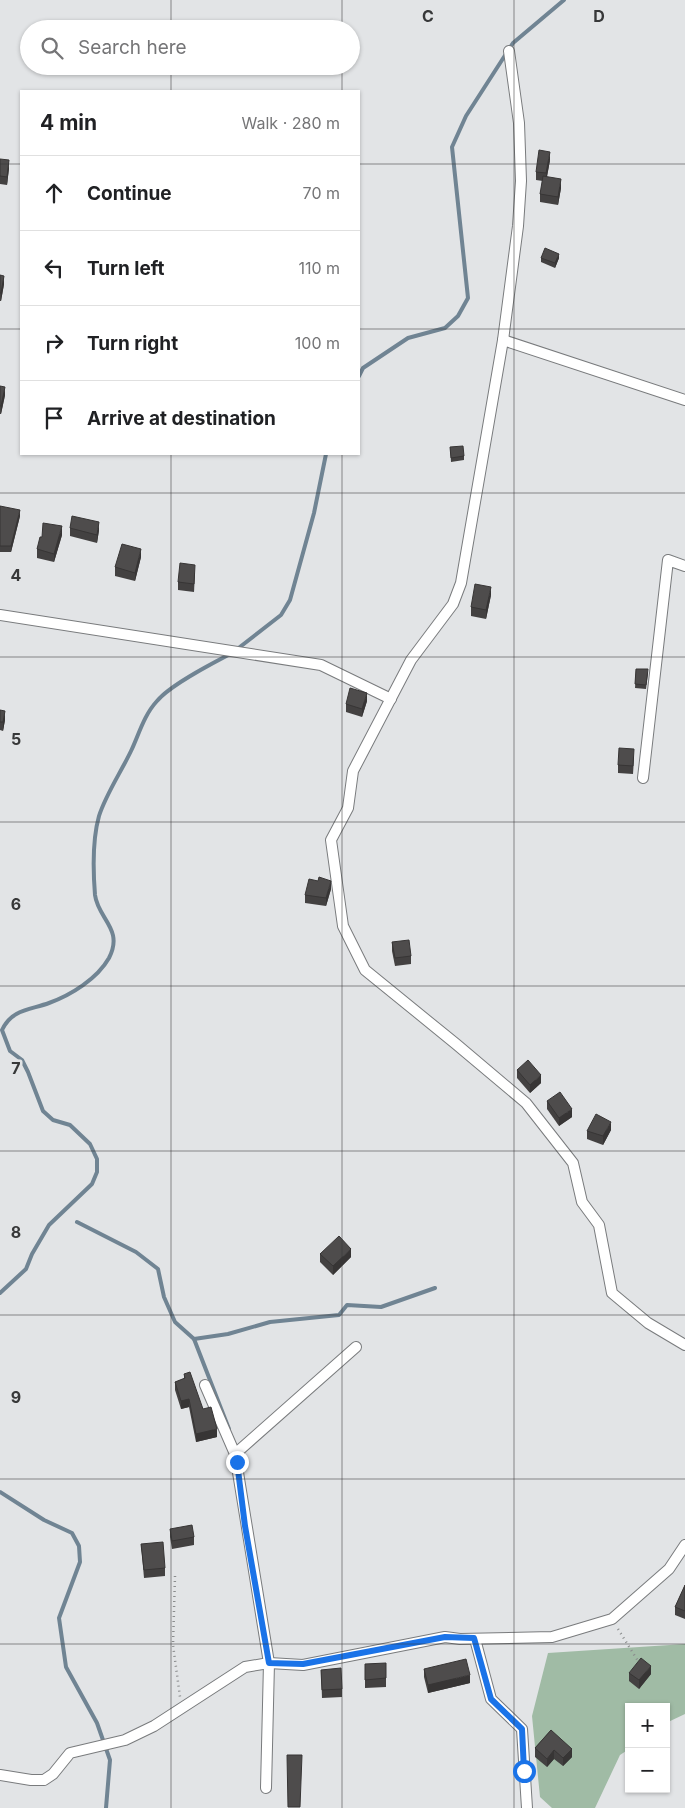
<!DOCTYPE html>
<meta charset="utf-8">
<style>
:root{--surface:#fff;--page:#f6f6f6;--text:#202124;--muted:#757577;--line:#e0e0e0}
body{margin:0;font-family:Inter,sans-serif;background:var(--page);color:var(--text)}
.controls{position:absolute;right:15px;bottom:15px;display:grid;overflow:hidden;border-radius:0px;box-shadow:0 1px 4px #0004}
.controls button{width:45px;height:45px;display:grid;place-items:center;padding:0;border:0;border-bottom:1px solid var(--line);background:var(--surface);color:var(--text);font:25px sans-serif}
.stop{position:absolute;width:15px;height:15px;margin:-11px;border:4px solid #1a73e8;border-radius:50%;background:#fff}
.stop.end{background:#1a73e8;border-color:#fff;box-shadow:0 1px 5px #0008}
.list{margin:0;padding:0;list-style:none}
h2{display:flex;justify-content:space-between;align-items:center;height:65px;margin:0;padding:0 20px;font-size:21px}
h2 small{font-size:16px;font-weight:400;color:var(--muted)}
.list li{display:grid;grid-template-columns:32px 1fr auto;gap:15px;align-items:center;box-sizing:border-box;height:75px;padding:0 20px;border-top:1px solid var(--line)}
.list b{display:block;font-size:19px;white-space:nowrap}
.list em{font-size:16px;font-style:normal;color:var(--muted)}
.icon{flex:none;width:28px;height:28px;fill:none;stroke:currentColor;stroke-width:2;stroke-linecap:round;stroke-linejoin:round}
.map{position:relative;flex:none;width:685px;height:1808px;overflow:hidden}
.search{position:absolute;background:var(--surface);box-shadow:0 1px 4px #0004;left:20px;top:20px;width:340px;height:55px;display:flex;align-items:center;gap:12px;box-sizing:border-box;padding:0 18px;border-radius:28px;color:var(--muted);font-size:19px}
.panel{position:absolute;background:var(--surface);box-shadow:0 1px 4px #0004;left:20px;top:90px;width:340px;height:365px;border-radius:0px}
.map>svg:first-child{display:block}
</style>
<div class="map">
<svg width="685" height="1808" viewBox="0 0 685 1808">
<rect width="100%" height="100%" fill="#e2e4e6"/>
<polygon fill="#a0bba5" points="685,1644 685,1714 666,1723 666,1707 629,1707 629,1749 620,1755 595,1808 552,1808 540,1797 532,1716 548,1653"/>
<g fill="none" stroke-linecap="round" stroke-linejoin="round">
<g stroke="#708493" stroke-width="4">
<polyline points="359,376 363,368 408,338 445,328 458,316 468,298 452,147 466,116 513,43 564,0"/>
<polyline points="236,650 281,615 290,600 314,513 326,454"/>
<polyline points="77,1222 136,1252 158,1269 164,1297 175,1322 194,1339 228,1334 270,1322 339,1315 347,1305 381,1307 435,1288"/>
<path d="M0 1293 26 1269 32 1254 49 1225 92 1184 97 1172V1159L90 1144 70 1125 53 1120 43 1111 28 1072 22 1060 10 1051 2 1030C12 1009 30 1010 49 1003 71 995 97 979 109 958 124 929 98 919 95 895 93 870 92 841 99 816 106 794 121 772 131 751 139 734 144 715 157 701 170 685 211 664 230 654"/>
<polyline points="194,1339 229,1429"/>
<polyline points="0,1492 44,1520 72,1533 79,1546 80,1562 59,1618 66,1667 97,1723 110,1760 106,1808"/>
</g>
<defs>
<g id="minor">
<polyline points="509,51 519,123 521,181 518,226 503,340 461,583 453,604 411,660 353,771 348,808 331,840 343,926 365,970 456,1044 526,1103 573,1163 582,1202 599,1225 612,1293 648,1323 685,1345"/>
<polyline points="503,340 685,400"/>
<polyline points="0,615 321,665 391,699"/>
<polyline points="643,778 668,560 685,566"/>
<polyline points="205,1385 235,1454 269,1663 266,1788"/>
<polyline points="235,1454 356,1347"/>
<polyline points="475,1639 491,1699 522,1729 527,1808"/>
<polyline points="0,1775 31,1780 44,1780 53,1774 70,1753 125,1740 154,1726 245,1667 269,1663 303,1665 445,1637 460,1639 552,1637 612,1619 669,1569 685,1545"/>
</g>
</defs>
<use href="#minor" stroke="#797b7d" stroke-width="12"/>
<g stroke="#8b8d8e" stroke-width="2.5" stroke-dasharray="1 4" stroke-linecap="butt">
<polyline points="175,1576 173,1645 180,1697"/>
<polyline points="618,1629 638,1661"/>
</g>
<use href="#minor" stroke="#fff" stroke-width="10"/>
</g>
<g fill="#434141">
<polygon points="0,159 9,168 7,185 0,184"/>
<polygon points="550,160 547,177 561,188 558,205 540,202 540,194 543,181 536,180 536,172"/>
<polygon points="541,258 559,258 555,268 541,262"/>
<polygon points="0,275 4,284 1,301 0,301"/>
<polygon points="0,386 5,395 1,414 0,414"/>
<polygon points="450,447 464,456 464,460 451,462"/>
<polygon points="0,506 20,516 11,552 0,552"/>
<polygon points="70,528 99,530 97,543 70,536"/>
<polygon points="62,535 54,562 37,558 37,549 42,537"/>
<polygon points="141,557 135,581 115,576 115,567"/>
<polygon points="195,573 194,592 178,590 178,582"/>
<polygon points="491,595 486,619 471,616 471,607"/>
<polygon points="636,669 648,673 646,689 635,688"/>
<polygon points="367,701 362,717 346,712 346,704"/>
<polygon points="0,710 5,720 3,731 0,730"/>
<polygon points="634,757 633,774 618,773 618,765"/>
<polygon points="331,889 326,906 305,903 305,895"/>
<polygon points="392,942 411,956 411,964 395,966 392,951"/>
<polygon points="517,1070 541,1083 530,1093 517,1078"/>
<polygon points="547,1101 572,1117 559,1126 547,1109"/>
<polygon points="611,1130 603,1145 587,1139 587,1131"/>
<polygon points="320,1254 351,1257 333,1275 320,1262"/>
<polygon points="184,1374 203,1409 217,1437 196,1442 189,1407 181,1409 175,1390 175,1382 184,1379"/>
<polygon points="170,1529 194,1537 194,1545 172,1549 170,1537"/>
<polygon points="141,1544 165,1568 165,1576 144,1578"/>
<polygon points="685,1585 685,1619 675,1615 675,1607"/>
<polygon points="365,1664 386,1678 386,1687 365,1688"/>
<polygon points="424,1669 470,1683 428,1693 424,1677"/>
<polygon points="321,1670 342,1689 342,1697 322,1698"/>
<polygon points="629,1673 651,1674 639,1689 629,1681"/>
<polygon points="551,1730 572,1757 563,1766 554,1759 547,1767 535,1757 535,1748"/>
</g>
<g fill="#373535">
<polygon points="550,152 550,160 546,181 546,173"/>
<polygon points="9,160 9,168 7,185 7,177"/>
<polygon points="561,179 561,188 558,205 558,197"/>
<polygon points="559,254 559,258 555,268 555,263"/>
<polygon points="4,276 4,284 1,301 1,293"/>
<polygon points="5,387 5,395 1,414 1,406"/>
<polygon points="20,510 20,516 11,552 11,546"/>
<polygon points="99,522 99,530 97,543 97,535"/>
<polygon points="62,526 62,535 54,562 54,554"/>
<polygon points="141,549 141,557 135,581 135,573"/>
<polygon points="491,587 491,595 486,619 486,610"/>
<polygon points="367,693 367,701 362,717 362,709"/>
<polygon points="5,711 5,720 3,731 3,722"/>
<polygon points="331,881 331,889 326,906 326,898"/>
<polygon points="541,1075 541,1083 530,1093 530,1085"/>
<polygon points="572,1109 572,1117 559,1126 559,1118"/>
<polygon points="611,1122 611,1130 603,1145 603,1136"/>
<polygon points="351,1249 351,1257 333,1275 333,1266"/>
<polygon points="189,1399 189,1407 181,1409 181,1401"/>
<polygon points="217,1429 217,1437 196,1442 196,1434"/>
<polygon points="651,1666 651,1674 639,1689 639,1680"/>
<polygon points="470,1675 470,1683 428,1693 428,1685"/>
<polygon points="572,1749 572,1757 563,1766 563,1758"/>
<polygon points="554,1750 554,1759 547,1767 547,1759"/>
</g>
<g fill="#4e4c4c" stroke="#373535">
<polygon points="539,150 550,152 546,173 536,172"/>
<polygon points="0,159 9,160 7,177 0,176"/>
<polygon points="543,176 561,179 558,197 540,194"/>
<polygon points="545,248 559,254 555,263 541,258"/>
<polygon points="0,275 4,276 1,293 0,293"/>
<polygon points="0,386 5,387 1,406 0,406"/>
<polygon points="463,446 464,456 451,458 450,447"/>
<polygon points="0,506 20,510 11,546 0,546"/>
<polygon points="72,516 99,522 97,535 70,528"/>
<polygon points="43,523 62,526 54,554 37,549 40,537 42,537"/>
<polygon points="122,544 141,549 135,573 115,567"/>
<polygon points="180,563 195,565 194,584 178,582"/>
<polygon points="475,584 491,587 486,610 471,607"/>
<polygon points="636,669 648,669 646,685 635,684"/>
<polygon points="350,688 367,693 362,709 346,704"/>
<polygon points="0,710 5,711 3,722 0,722"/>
<polygon points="619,748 634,749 633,766 618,765"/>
<polygon points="319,877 331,881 326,898 305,895 309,879 318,881"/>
<polygon points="409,940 411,956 395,958 392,942"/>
<polygon points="528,1060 541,1075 530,1085 517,1070"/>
<polygon points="560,1092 572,1109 559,1118 547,1101"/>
<polygon points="596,1114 611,1122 603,1136 587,1131"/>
<polygon points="339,1236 351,1249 333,1266 320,1254"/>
<polygon points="190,1372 203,1409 211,1407 217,1429 196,1434 189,1399 181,1401 175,1382 185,1378 184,1374"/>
<polygon points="192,1525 194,1537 172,1541 170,1529"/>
<polygon points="163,1542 165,1568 144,1570 141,1544"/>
<polygon points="685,1585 685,1611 675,1607"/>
<polygon points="641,1658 651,1666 639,1680 629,1673"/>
<polygon points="466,1659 470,1675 428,1685 424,1669"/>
<polygon points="386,1663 386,1678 365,1680 365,1664"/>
<polygon points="341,1668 342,1689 322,1690 321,1670"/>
<polygon points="551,1730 572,1749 563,1758 554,1750 547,1759 535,1748"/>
<polygon points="287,1755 302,1755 300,1807 288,1807"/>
</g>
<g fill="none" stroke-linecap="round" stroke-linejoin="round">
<polyline stroke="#1a73e8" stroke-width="6" points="237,1462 245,1526 269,1663 303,1664 445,1637 474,1638 491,1699 522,1729 524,1771"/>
</g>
<path fill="none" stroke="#373839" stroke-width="1" stroke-opacity="0.55" d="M171 0V29M342 0V29M514 0V1808M171 66V91M342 66V91M0 164H21M359 164H685M0 329H21M359 329H685M171 454V1808M342 454V1808M0 493H685M0 657H685M0 822H685M0 986H685M0 1151H685M0 1315H685M0 1479H685M0 1644H685"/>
<g font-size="16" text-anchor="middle" font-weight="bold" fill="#373839" stroke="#e2e4e6" stroke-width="5" stroke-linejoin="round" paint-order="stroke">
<text x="428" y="22">C</text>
<text x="599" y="22">D</text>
<text x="16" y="581">4</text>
<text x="16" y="745">5</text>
<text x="16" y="910">6</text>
<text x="16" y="1074">7</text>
<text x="16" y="1238">8</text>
<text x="16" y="1403">9</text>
</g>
</svg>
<div class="controls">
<button>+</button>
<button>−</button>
</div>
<div class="stop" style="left:524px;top:1771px"></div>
<div class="stop end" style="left:237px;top:1462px"></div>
<div class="search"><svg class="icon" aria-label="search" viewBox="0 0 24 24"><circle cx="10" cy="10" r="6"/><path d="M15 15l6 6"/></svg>Search here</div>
<section class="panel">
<h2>4 min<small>Walk · 280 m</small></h2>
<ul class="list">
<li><svg class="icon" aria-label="ahead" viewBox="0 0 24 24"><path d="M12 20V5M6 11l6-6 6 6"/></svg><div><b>Continue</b></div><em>70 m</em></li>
<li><svg class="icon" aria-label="left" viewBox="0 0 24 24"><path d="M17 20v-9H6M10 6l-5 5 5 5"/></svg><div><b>Turn left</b></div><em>110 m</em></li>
<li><svg class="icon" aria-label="right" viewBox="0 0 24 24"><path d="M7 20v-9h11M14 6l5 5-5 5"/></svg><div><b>Turn right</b></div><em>100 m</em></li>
<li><svg class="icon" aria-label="arrive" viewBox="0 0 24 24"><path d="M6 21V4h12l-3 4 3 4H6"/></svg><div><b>Arrive at destination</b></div></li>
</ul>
</section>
</div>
